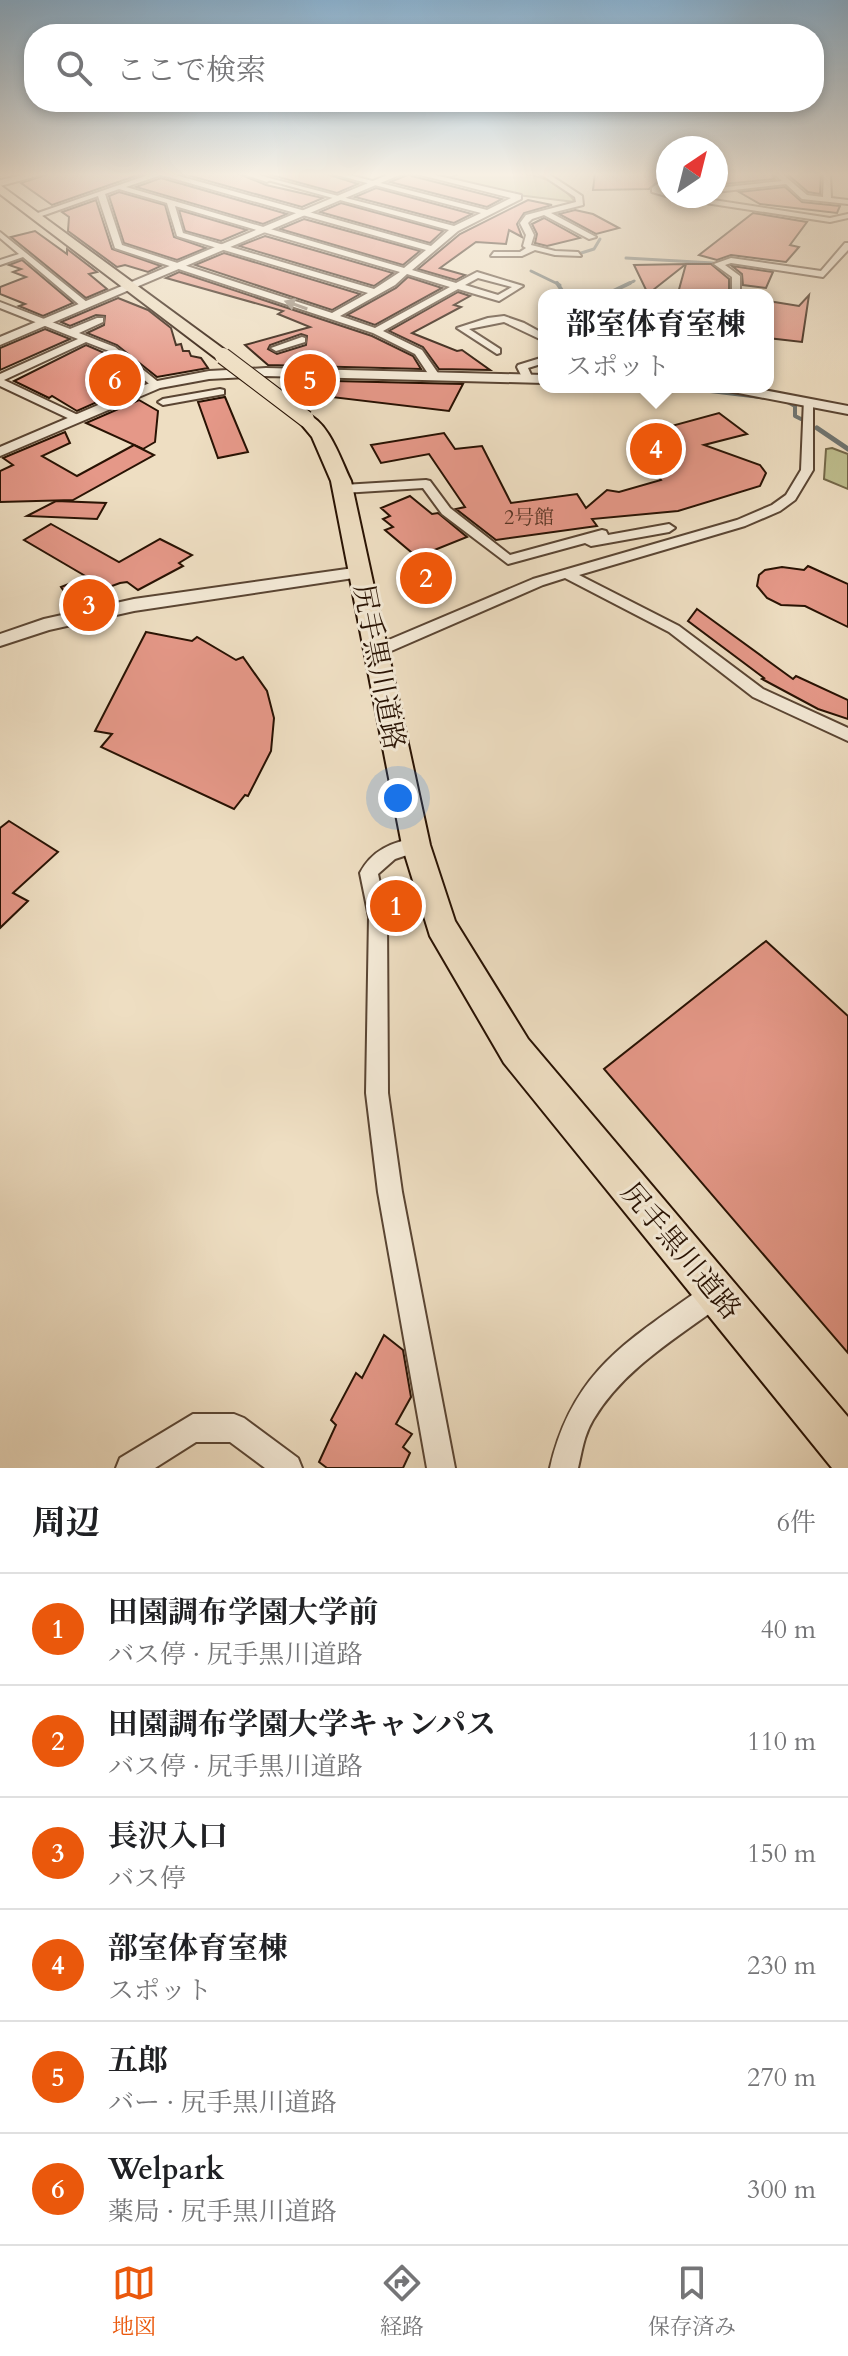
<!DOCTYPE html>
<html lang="ja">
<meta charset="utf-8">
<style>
:root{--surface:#fff;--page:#f2f2f2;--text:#202124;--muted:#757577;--line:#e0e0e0;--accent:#ea580c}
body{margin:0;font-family:Cardo,"Noto Serif JP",serif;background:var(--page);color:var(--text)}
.compass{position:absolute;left:656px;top:136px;width:72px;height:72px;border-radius:50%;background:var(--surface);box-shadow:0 4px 12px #0003;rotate:35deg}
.you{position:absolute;left:398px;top:798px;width:28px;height:28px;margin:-20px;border:6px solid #fff;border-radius:50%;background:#1a73e8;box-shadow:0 0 0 12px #1a73e833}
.badge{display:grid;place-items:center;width:52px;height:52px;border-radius:50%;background:var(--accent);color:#fff;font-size:26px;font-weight:700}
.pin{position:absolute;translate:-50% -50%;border:4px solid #fff;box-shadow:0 2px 8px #0006}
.popup{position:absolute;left:538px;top:289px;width:236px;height:104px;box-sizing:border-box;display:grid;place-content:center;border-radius:16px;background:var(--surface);filter:drop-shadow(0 2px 6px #0005);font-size:26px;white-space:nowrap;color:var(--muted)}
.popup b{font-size:30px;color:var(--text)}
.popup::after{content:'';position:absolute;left:50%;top:100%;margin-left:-16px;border:16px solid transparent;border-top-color:var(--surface)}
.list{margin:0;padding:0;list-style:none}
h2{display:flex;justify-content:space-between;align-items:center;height:104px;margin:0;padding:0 32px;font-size:34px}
h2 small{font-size:26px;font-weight:400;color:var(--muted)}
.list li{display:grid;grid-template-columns:52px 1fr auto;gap:24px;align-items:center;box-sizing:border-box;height:112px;padding:0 32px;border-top:2px solid var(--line)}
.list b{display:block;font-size:30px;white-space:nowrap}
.list p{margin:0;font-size:26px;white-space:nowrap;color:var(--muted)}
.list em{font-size:26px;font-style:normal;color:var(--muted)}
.icon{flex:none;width:44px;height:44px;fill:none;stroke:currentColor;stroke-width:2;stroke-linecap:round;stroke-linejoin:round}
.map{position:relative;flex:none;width:848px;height:1468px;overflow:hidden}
.search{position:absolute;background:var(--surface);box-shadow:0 4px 12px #0003;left:24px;right:24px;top:24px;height:88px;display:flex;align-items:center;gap:20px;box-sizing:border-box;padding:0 28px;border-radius:32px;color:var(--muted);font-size:30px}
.sheet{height:776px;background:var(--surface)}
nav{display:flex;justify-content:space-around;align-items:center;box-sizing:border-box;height:112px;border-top:2px solid var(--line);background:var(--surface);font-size:22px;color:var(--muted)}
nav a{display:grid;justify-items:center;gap:4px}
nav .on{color:var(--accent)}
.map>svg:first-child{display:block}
</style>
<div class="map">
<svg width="848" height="1468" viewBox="0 0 848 1468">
<rect width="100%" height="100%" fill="#eedec2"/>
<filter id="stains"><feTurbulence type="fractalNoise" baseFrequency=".0025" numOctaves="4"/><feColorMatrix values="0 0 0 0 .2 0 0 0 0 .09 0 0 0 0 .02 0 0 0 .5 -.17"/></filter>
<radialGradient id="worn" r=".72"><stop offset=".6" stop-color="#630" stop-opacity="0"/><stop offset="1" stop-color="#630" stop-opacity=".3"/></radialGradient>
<g fill="#bfbf8f" stroke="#746849" stroke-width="2">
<path d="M460 173C499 173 549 165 575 202L517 195 449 178Z"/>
<polygon points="832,448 848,454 848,489 824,479 826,449"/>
</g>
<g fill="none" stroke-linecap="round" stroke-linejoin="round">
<g stroke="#6f7673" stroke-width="3">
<polyline points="578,254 594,249 600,239"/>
<polyline points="626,258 713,263"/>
<polyline points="531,271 560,285"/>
<polyline points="626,285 634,281"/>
</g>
<g stroke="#6f7673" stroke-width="4">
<polyline points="557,283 565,295"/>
<polyline points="605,295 630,283"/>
<polyline points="677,387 769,398"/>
<polyline points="784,400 795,406 795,416 801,419"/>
</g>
<polyline stroke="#6f7673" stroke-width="5" points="817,428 848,449"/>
</g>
<g fill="#e59888" stroke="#281203" stroke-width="2" fill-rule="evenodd">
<polygon points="51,173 144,173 52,205 21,183"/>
<polygon points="180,173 237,173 266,185 323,198 302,207"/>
<polygon points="264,173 324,173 358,184 337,193"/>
<polygon points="595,173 668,173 649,189 593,190"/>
<polygon points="733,173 771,173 775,179 724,184 716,180"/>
<polygon points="786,173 821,173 820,194 808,192"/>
<polygon points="410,174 412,176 502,199 487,207 390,182"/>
<polygon points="161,178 287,214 263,224 136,187"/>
<polygon points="785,187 802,202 840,206 837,213 760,204 739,192"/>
<polygon points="376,188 472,214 454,223 355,197"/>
<polygon points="119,192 165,205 174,237 206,248 177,260 124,243 109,196"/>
<polygon points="96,200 112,249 161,266 148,272 125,265 117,267 68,231 69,217 62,212"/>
<polygon points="528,200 552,205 524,213 517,224 522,237 509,230 506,244 476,242 440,268 465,275 456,280 418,269 460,234"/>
<polygon points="341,203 443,231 430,243 320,212"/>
<polygon points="179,210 247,230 221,241 185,231"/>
<polygon points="575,210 593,214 619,228 596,234 559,214"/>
<polygon points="753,213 807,222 790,245 799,247 786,262 731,255 717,260 699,255"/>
<polygon points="544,218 580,238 547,246 535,243 537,234 532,224"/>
<polygon points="304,219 420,251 403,265 280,229"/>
<polygon points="35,231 67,254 67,249 97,272 89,274 107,289 86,298 11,237"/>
<polygon points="265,236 393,273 374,286 239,246"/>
<polygon points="224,253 360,294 332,310 195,265"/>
<polygon points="22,260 73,303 43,316 19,306 25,304 0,294 0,287 26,277 13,272 21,269 9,265"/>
<polygon points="686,264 711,264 729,279 729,295 678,293"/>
<polygon points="686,264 648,294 634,265"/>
<polygon points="732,266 773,272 766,288 743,285 742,274"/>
<path d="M179 272 372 336 413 356 421 369 268 365 245 345 310 327 278 314 283 311 166 278ZM301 334 307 336 306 345 277 354 268 349 270 345Z"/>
<polygon points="408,277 442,288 375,325 347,315 396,288"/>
<polygon points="458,292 470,296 454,305 461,307 412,333 457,351 462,350 490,370 439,369 423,347 389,331"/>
<polygon points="809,295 802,342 768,338 768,301 799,306"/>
<polygon points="118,298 148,310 171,328 176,345 181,344 183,351 189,351 191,356 201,358 208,368 157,377 117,345 87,333 104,325 105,316 96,315 70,326 61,322"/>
<polygon points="45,329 70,339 0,370 0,348"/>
<polygon points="86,345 107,354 139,380 108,384 122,391 77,411 52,396 49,398 14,381"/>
<polygon points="290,380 463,384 449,411 323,396 327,385 289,384"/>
<polygon points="225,397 248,452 218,458 198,402"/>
<polygon points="139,400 158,411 155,442 143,449 86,423"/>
<polygon points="719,413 747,434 704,445 760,465 766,473 760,486 678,511 592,519 597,526 496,540 456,509 465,507 429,454 381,463 371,445 444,433 455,449 482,446 511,503 577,494 586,508 607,490 619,492 661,480 631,437"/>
<polygon points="65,432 70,443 42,456 77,476 134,445 154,455 73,500 0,502 0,471 13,465 3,458"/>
<polygon points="410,496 432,514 438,513 467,537 417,557 385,530 393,527 383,519 390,516 381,508"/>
<polygon points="56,501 106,503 97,519 27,516"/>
<polygon points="51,524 119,562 160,539 192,555 179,563 183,566 138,590 127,582 120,583 71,601 61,587 87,577 24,540"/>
<polygon points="808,566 848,584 848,627 805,606 781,605 767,598 757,586 759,575 765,570 782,567 804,570"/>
<polygon points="697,609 793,679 796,676 848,700 848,719 818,709 762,679 764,678 688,621"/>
<polygon points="146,632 192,641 197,637 236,660 243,657 267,691 274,718 271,751 248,796 245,795 234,809 101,747 112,734 95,731"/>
<polygon points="9,821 58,852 13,893 28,901 0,928 0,828"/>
<polygon points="766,941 848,1016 848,1353 604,1069"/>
<polygon points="384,1335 403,1350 411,1397 396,1424 412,1434 403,1447 410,1453 403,1468 327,1468 319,1462 336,1425 331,1420 356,1373 362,1378"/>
</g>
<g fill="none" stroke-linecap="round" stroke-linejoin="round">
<defs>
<g id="minor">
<path d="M154 173H168L431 246 449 230 264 179 269 178 454 226 481 213 329 173H341L487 210 511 198 413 173H426L521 195V199L458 231 412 270 456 283 477 272 523 286 499 301 458 289 383 331 422 350 440 376 435 379 431 378 415 354 373 333 115 248 98 196 39 217 32 215ZM161 175 426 250 404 268 126 187ZM119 189 167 203 177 236 368 293 332 313 122 245 105 194ZM175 206 400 272 374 289 183 233ZM407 274 450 287 375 328 340 316 395 285ZM478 278 512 287 498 295 465 285Z"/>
<polygon points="539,173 547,173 582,196 583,205 551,213 596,237 589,239 544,215 532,219 528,223 534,235 531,245 555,251 578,252 581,256 555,255 535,250 522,256 491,256 494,252 520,252 526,248 523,246 526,235 520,223 526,215 576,202 575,197"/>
<polygon points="716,173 724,173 716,176"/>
<polygon points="774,173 781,173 807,195 823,197 824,173 830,173 831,198 848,200 848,204 802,199 786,184 716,192 716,188 782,181"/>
<polygon points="668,176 668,182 660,189 668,193 668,196 687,196 830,218 848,214 848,218 830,222 673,198 652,192 652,188"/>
<polygon points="0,232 88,303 88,307 82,307 23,257 0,265 0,260 19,254 0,238"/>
<polygon points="845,243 848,243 848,250 823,277 731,263 725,265 740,276 740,295 732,295 732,277 714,264 731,258 821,271"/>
<polygon points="0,302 70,329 97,318 103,318 103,322 79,333 115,347 162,385 153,387 109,351 86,342 4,380 80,416 80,420 72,420 0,386 0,374 78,339 0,308"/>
<polygon points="504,316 524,323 544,334 544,341 504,322 469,329 500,349 500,353 497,354 457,328 488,318"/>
<polygon points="302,337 305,338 305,342 276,351 271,348"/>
<polygon points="544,357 544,363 528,368 533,379 532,381 524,381 517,367 518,365"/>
<polygon points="220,389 224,390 224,394 163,405 158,402 163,399"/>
<polygon points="804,399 813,401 813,470 795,500 780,511 745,526 579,575 679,626 763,689 848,728 848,741 753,697 669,632 565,578 543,585 382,655 372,655 370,651 372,647 533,579 737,520 772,505 786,495 801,470"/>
<polygon points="426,480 430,481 450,508 510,555 602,530 606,531 608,535 669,524 675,528 669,532 591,546 585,543 508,564 442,514 423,488 343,493 337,489 343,485"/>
<path d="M416 838 422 840 425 845 422 850 395 859 378 874 387 917 388 1093 402 1192 455 1468H427L378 1192 366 1093 369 917 360 873C372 850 392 842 416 838Z"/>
<path d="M715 1281 724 1285 728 1294 724 1303C678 1337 623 1369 593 1420 584 1435 582 1451 578 1468H550C573 1369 630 1340 706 1285Z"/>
<polygon points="193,1414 234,1414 244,1418 298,1458 302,1468 265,1468 230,1442 196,1442 155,1468 116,1468 120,1458"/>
</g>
<g id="tertiary">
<polygon points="32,173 48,173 0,186 0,180"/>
<polygon points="240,173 255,173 271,179 267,182"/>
<polygon points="392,173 404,173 0,345 0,337"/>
<polygon points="266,368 544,375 544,383 266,376 209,379 160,388 0,456 0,447 152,382 209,371"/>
<polygon points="722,387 748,387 848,406 848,414 728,391"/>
<polygon points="361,567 369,572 367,576 134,611 49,630 0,646 0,634 44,619 134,599"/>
</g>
<g id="primary">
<polygon points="0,185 229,353 229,359 217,359 0,194"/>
<path d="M306 414C329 421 341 461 351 481L430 845 455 921 528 1039 848 1417V1468H832L504 1063 430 936 402 845 331 481 312 437 297 419Z"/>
</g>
</defs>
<use href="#minor" stroke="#5a4533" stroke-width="4"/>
<use href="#tertiary" stroke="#5a4533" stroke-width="4"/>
<use href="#primary" stroke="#281203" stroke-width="4"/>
<use href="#minor" fill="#f4ead7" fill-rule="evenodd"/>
<use href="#tertiary" fill="#f4ead7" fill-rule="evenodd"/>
<use href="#primary" fill="#eedec2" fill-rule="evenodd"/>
<defs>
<polyline id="primary-bridge" points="223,356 306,419"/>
</defs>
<use href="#primary-bridge" stroke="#281203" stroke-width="18" stroke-linecap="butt"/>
<use href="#primary-bridge" stroke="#eedec2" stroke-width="16"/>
</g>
<defs><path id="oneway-solid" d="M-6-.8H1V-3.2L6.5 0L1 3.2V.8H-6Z" transform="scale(2)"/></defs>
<use fill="#988978" href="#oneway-solid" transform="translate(296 305) rotate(-161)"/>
<linearGradient id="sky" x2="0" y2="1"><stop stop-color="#8bb6d7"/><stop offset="0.46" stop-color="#f7f0e4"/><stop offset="1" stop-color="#f7f0e4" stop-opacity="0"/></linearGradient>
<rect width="848" height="379" fill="url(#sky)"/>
<g text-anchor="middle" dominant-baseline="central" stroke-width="6" stroke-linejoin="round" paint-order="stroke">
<g font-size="20" fill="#573424">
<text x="529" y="517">2号館</text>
</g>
<g font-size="28" fill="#281203" stroke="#f4ead7">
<text transform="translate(379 667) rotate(79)">尻手黒川道路</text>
<text transform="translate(681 1251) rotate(50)">尻手黒川道路</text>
</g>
</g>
<rect width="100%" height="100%" filter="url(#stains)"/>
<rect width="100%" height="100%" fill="url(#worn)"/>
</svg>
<svg class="compass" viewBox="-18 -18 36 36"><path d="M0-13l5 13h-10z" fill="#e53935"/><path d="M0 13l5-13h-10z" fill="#757577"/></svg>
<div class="you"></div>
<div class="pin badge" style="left:396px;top:906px">1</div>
<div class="pin badge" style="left:426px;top:578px">2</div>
<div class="pin badge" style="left:89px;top:605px">3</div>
<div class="pin badge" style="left:656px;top:449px">4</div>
<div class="popup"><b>部室体育室棟</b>スポット</div>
<div class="pin badge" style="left:310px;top:380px">5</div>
<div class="pin badge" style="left:115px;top:380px">6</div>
<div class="search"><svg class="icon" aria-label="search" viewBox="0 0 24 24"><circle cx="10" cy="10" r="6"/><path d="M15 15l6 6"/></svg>ここで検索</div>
</div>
<section class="sheet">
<h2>周辺<small>6件</small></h2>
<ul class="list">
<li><span class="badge">1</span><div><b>田園調布学園大学前</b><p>バス停 · 尻手黒川道路</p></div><em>40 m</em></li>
<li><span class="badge">2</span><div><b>田園調布学園大学キャンパス</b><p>バス停 · 尻手黒川道路</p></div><em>110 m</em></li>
<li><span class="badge">3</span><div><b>長沢入口</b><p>バス停</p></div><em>150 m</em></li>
<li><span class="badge">4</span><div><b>部室体育室棟</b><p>スポット</p></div><em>230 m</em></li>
<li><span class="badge">5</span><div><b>五郎</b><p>バー · 尻手黒川道路</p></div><em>270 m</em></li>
<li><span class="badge">6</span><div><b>Welpark</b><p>薬局 · 尻手黒川道路</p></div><em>300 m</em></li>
</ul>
</section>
<nav>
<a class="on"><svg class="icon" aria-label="map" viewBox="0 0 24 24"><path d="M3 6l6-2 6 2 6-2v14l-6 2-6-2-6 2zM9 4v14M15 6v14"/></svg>地図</a>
<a><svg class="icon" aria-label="directions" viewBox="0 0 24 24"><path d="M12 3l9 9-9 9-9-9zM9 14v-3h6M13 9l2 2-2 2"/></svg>経路</a>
<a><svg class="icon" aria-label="saved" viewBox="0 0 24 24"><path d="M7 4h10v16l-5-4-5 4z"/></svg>保存済み</a>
</nav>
